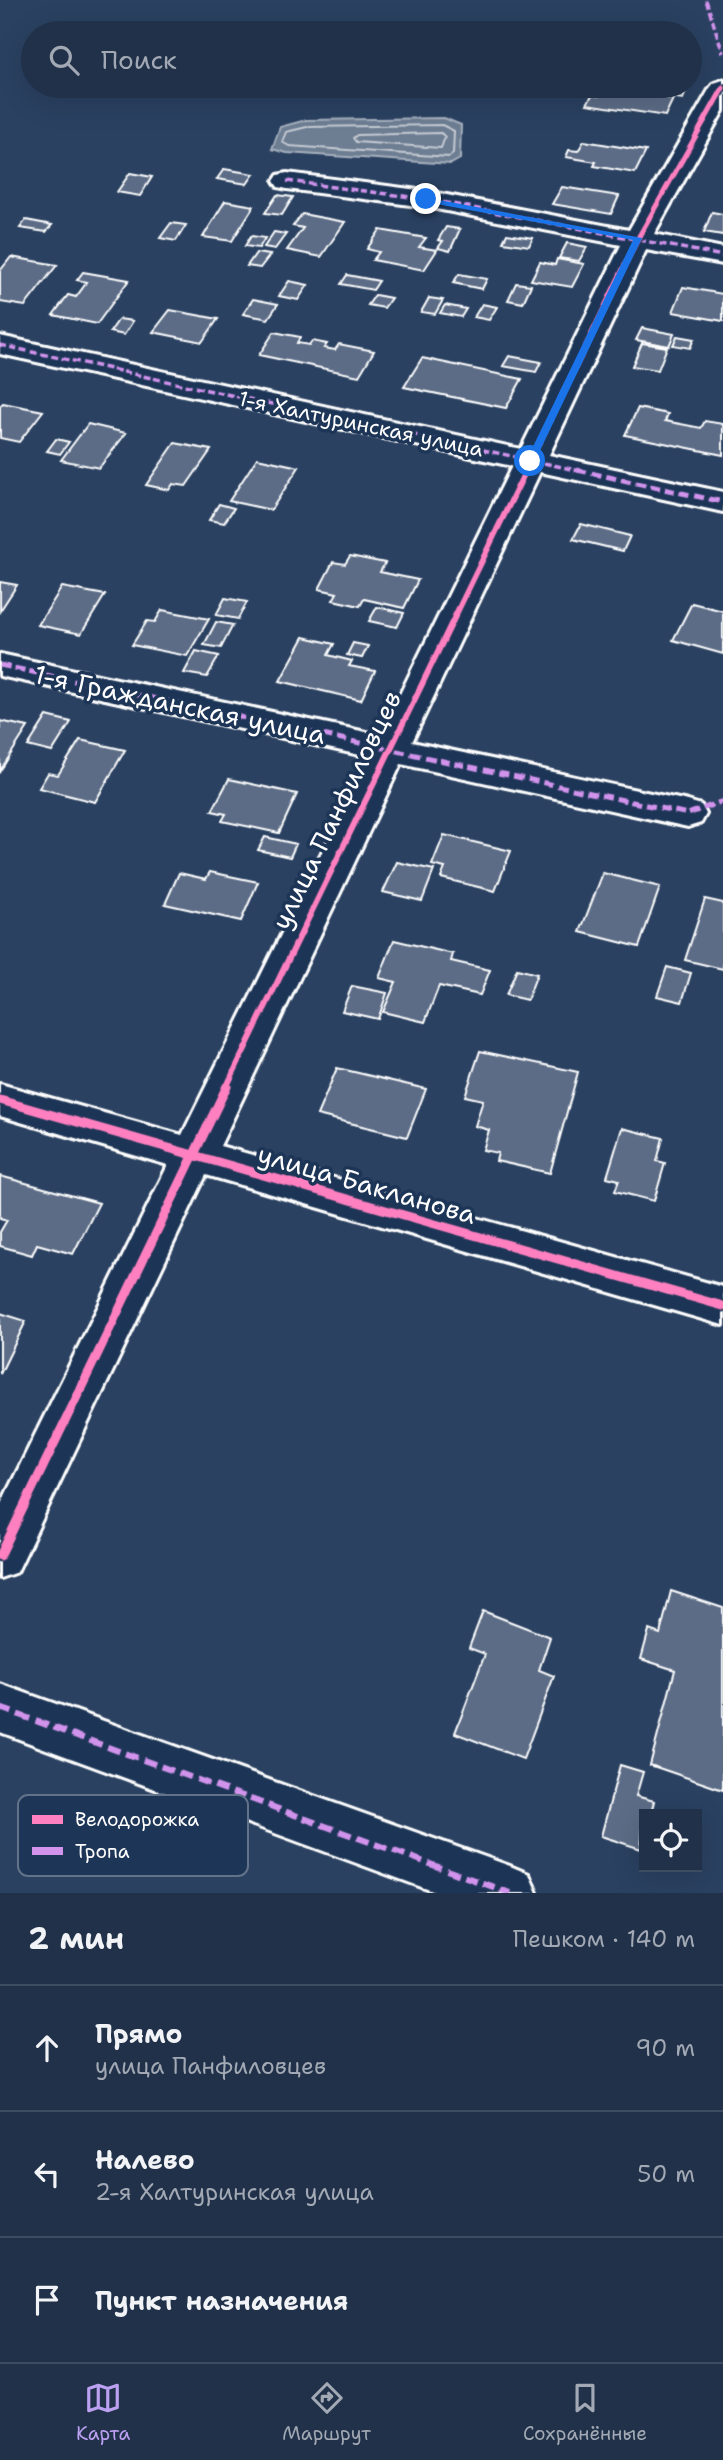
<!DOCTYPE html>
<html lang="ru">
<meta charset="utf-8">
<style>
:root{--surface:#203149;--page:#2d3d53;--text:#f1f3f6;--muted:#a2a9b4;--line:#3d4c61;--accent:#bca0f2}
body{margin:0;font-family:"Shantell Sans",sans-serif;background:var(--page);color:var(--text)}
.controls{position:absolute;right:21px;bottom:21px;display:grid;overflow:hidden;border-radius:0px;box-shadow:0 7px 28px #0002}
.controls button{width:63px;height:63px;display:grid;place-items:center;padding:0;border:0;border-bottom:2px solid var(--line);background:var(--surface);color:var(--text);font:35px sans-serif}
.stop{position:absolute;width:21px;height:21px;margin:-16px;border:5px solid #1a73e8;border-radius:50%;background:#fff}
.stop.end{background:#1a73e8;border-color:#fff;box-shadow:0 2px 7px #0008}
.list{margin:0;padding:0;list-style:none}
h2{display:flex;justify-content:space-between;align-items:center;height:91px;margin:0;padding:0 28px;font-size:30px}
h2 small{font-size:23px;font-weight:400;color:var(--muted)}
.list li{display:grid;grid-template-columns:46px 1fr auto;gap:21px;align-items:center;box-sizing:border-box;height:126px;padding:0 28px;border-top:2px solid var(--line)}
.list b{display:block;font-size:26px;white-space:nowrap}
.list p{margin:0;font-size:23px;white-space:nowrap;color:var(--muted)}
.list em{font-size:23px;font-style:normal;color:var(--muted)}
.icon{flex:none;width:38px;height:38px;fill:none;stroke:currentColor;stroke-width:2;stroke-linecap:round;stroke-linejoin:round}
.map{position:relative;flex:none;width:723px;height:1893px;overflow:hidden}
.search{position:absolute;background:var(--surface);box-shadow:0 7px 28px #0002;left:21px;right:21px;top:21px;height:77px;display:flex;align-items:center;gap:18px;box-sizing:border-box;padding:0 24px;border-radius:38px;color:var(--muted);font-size:26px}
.sheet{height:469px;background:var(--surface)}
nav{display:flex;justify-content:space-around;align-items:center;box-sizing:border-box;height:98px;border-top:2px solid var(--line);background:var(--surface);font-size:19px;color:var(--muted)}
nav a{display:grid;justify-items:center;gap:4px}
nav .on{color:var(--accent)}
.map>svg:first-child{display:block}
</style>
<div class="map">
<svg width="723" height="1893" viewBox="0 0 723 1893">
<rect width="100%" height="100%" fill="#2a4161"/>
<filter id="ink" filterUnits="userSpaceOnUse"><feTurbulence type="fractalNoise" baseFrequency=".0143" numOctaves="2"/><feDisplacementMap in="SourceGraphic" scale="14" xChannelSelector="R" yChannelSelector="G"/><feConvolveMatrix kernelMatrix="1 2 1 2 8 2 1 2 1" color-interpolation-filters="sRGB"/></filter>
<g filter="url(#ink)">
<polygon fill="#6d7d92" stroke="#a7b1be" stroke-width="2" points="444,118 461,125 460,159 451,164 287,153 272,149 280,127 306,120"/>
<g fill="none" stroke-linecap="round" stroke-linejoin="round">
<g stroke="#c5cbd3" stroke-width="2">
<polygon points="442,125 454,131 453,154 449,157 289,146 282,142 286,132 307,127"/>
<polygon points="441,133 445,137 441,148 356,142 353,138 357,135"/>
</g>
</g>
<g fill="#5b6c86" stroke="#fff" stroke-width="2">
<polygon points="604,86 631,86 628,92 673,99 665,116 587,104 592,95 599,96"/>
<polygon points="665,88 686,91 683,99 662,96"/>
<polygon points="584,141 646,151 635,173 594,166 596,162 566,157 569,150 578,151"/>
<polygon points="224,169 254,174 247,184 217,179"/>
<polygon points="130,173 152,177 140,196 117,192"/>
<polygon points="562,187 619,196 611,214 552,204"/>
<polygon points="277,195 293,197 282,215 265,213"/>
<polygon points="225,201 254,206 232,241 203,237"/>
<polygon points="712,212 723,214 723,235 704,232"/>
<polygon points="302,214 345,222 321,257 287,250 303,228 293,226"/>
<polygon points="26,220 52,225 46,232 20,228"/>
<polygon points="171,223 186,225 176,241 160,238"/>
<polygon points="446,227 460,229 450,251 438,248 443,241 438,240"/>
<polygon points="380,230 426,238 419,247 437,250 424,270 373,260 379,252 367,249"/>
<polygon points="274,232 286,234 275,249 264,247"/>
<polygon points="507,234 533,238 529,246 503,242"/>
<polygon points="251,236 265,238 259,248 245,246"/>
<polygon points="567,243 587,247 579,261 559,258"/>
<polygon points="256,253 270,255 260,268 247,266"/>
<polygon points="11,257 57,265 25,306 0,302 0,271"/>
<polygon points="557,259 584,264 572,287 531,280 540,262 555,265"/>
<polygon points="83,272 129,280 97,324 53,315 68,295 76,297 87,282 77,280"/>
<polygon points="459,274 487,279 482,289 453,283"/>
<polygon points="347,275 379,281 373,290 341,284"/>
<polygon points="289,281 308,285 298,300 279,296"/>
<polygon points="516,283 531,285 523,303 508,300"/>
<polygon points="683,287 723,294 723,321 673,312"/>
<polygon points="375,295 391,298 384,308 368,305"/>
<polygon points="429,298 443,300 435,314 421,312"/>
<polygon points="253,299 278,304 268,319 243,314"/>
<polygon points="482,304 497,307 489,320 474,317"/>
<polygon points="445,305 466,309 461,317 440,313"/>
<polygon points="170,310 218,319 202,342 153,332"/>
<polygon points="119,319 133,321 124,335 110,332"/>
<polygon points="642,328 674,334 669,346 636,340"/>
<polygon points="274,332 300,337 297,343 309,345 312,341 327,344 324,348 335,350 339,344 374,351 359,376 259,355"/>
<polygon points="677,336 694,339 690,348 673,345"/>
<polygon points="642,343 667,347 658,370 632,366"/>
<polygon points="509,356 541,362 536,372 503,366"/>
<polygon points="422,358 522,379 506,408 404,387"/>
<polygon points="3,403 43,411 19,442 0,438 0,406"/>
<polygon points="638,408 668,414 665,421 701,428 705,421 723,424 723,455 625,435"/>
<polygon points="88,424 126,433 99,468 61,460"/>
<polygon points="56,439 69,442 60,454 47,451"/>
<polygon points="175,443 211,450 186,486 173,484 169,490 146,485"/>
<polygon points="257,458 299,467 271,510 229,501"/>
<polygon points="219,504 234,508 224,523 209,520"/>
<polygon points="581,524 630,536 623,551 573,539"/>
<polygon points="350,556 385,563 380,572 418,580 404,608 364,599 360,606 333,600 337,593 319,589 333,562 345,564"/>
<polygon points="0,582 17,585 0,611"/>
<polygon points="62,587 105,595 81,634 38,625"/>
<polygon points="225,598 247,602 238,619 216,615"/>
<polygon points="692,603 723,611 723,654 673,640"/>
<polygon points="377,607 404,613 397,627 369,621"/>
<polygon points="162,610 209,619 187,656 132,645 147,621 155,622"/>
<polygon points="216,622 233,625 221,648 204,645"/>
<polygon points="304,637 334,644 328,655 352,661 349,666 375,671 361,700 280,681"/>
<polygon points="353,643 368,646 362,658 347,655"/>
<polygon points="196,651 219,656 207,677 184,673"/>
<polygon points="47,716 71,722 52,752 28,746"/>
<polygon points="0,721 28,727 0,771"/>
<polygon points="80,740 125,750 95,802 39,788 48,773 58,775"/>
<polygon points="229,779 297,794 279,833 222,821 226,814 212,811"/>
<polygon points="444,835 511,851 495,891 441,878 445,868 432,865"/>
<polygon points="265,837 296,844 290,857 258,850"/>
<polygon points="397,862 434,870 422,901 383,892"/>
<polygon points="210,872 258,882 241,921 165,904 179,873 206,879"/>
<polygon points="603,873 660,887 639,947 580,932"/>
<polygon points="705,899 723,903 723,969 685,960"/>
<polygon points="394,940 453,954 451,961 490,970 480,995 439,986 425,1022 383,1012 396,982 379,978"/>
<polygon points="667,967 691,973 682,1002 657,996"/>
<polygon points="517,969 537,974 527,1000 506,995"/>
<polygon points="352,986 387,993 378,1019 342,1011"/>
<polygon points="480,1051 578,1072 550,1173 496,1161 498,1153 483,1150 489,1130 475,1126 483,1100 465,1096"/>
<polygon points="337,1068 426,1089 407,1137 317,1115"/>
<polygon points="622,1128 663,1138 657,1161 665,1163 654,1201 615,1191 619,1180 607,1177"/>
<polygon points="0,1176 99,1203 73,1254 37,1244 32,1255 0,1246 0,1232 7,1220 0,1218"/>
<polygon points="0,1313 26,1321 0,1374"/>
<polygon points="671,1591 723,1608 723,1790 650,1765 675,1670 641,1659 649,1630 660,1634"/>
<polygon points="483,1611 550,1637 539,1670 554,1676 523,1759 455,1733 485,1654 469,1648"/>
<polygon points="620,1765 643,1772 636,1796 654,1801 651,1814 644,1814 641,1849 601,1836"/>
</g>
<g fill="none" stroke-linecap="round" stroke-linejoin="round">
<defs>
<g id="minor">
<polygon points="723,80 723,111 654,234 723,248 723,264 646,250 549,455 723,492 723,512 540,472 412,742 688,801 701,805 706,814 701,823 688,827 401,764 220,1146 723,1287 723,1325 206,1175 17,1572 0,1578 0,1506 168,1165 0,1116 0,1084 182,1135 369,757 0,676 0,654 380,735 512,466 0,354 0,336 521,449 621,245 426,207 287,189 278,187 274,181 278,175 287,173 426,191 629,230 710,88 714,83"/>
<polygon points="0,1684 510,1866 529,1874 537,1893 438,1893 0,1732"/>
</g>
</defs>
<use href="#minor" stroke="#fff" stroke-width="6"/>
<use href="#minor" fill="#1d3557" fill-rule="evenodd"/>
<g stroke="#d193ec" stroke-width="3.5" stroke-dasharray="7 3.5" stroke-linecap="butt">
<polyline points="706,0 723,53"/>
<polyline points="287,181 426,199 723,256"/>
<polyline points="0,345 585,472"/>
</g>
<g stroke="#d193ec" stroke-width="5" stroke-dasharray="10 5" stroke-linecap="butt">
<polyline points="577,470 723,502"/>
<polyline points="0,665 688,814 723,801"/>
</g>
<polyline stroke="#d193ec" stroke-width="6" stroke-dasharray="13 6" stroke-linecap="butt" points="0,1708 510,1893"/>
<defs>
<polyline id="cycleway-far2" points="525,472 638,238 723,88"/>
<polyline id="cycleway-far1" points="226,1088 526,470"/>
<g id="cycleway">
<polyline points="0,1100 723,1306"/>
<polyline points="0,1556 227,1086"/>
</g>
</defs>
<use href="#cycleway-far2" stroke="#1d3557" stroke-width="9"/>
<use href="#cycleway-far1" stroke="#1d3557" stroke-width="10"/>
<use href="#cycleway" stroke="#1d3557" stroke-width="13"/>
<use href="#cycleway-far2" stroke="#ff80c0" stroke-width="5"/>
<use href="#cycleway-far1" stroke="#ff80c0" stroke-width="6"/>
<use href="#cycleway" stroke="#ff80c0" stroke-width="9"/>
</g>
</g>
<polygon fill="#1a73e8" points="423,197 642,238 534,463 526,461 633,240 426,202"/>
<g text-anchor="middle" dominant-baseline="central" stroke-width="7" stroke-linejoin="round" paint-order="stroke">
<g font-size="21" fill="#fff" stroke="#1d3557">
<text transform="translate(361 424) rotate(12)">1-я Халтуринская улица</text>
</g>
<g font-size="26" fill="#fff" stroke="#1d3557">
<text transform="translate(180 704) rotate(12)">1-я Гражданская улица</text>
<text transform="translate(336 810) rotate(-64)">улица Панфиловцев</text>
<text transform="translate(367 1184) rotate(16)">улица Бакланова</text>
</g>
</g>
<rect x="18" y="1795" width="230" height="81" rx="10" fill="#1d3557" stroke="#617289" stroke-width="2"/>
<rect x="32" y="1815" width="31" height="9" fill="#ff80c0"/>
<rect x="32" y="1847" width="31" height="8" fill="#d193ec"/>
<g font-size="19" fill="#fff">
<text x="75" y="1826">Велодорожка</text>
<text x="75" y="1858">Тропа</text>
</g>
</svg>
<div class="controls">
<button><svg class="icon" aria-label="locate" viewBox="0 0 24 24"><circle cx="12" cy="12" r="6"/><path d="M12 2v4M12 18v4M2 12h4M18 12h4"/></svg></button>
</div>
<div class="stop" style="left:530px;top:461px"></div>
<div class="stop end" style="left:426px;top:199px"></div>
<div class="search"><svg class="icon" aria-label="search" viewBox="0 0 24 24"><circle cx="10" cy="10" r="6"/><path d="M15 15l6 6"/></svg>Поиск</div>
</div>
<section class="sheet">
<h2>2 мин<small>Пешком · 140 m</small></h2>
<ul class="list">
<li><svg class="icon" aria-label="ahead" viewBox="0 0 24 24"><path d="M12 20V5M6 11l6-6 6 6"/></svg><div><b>Прямо</b><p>улица Панфиловцев</p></div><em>90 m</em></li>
<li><svg class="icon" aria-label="left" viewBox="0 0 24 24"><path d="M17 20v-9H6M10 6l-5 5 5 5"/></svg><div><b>Налево</b><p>2-я Халтуринская улица</p></div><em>50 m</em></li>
<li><svg class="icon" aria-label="arrive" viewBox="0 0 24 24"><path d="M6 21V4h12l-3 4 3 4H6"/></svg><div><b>Пункт назначения</b></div></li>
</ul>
</section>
<nav>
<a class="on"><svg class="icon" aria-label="map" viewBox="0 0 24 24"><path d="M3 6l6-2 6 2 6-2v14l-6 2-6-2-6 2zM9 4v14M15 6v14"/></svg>Карта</a>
<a><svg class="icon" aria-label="directions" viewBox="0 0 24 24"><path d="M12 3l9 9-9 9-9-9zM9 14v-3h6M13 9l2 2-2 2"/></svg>Маршрут</a>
<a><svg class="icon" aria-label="saved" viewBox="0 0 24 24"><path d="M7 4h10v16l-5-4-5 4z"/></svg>Сохранённые</a>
</nav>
